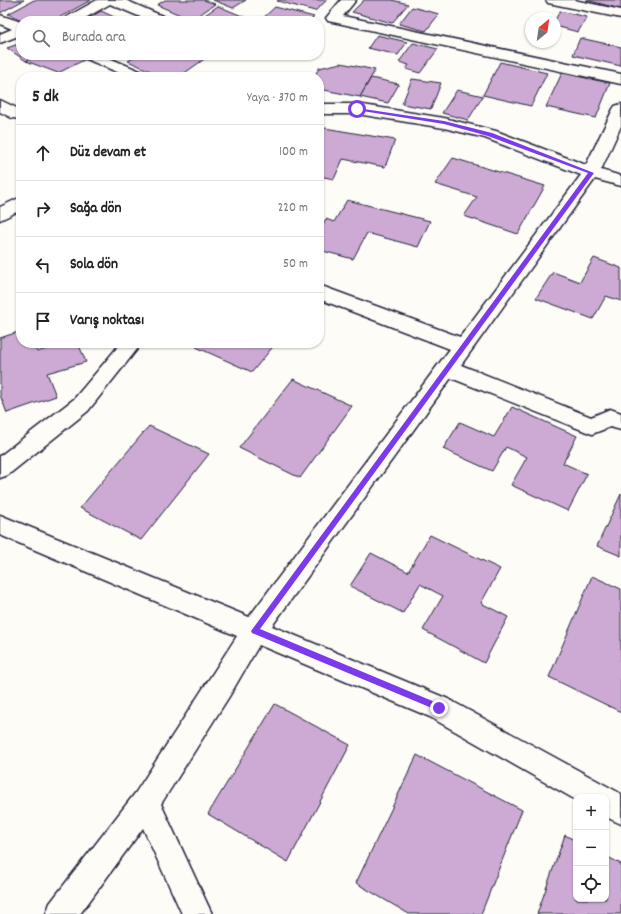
<!DOCTYPE html>
<html lang="tr">
<meta charset="utf-8">
<style>
:root{--surface:#fff;--page:#f6f6f6;--text:#202124;--muted:#757577;--line:#e0e0e0}
body{margin:0;font-family:Dekko,sans-serif;background:var(--page);color:var(--text)}
.controls{position:absolute;right:12px;bottom:12px;display:grid;overflow:hidden;border-radius:8px;box-shadow:0 1px 3px #0004}
.controls button{width:36px;height:36px;display:grid;place-items:center;padding:0;border:0;border-bottom:1px solid var(--line);background:var(--surface);color:var(--text);font:20px sans-serif}
.compass{position:absolute;left:525px;top:12px;width:36px;height:36px;border-radius:50%;background:var(--surface);box-shadow:0 1px 3px #0004;rotate:29deg}
.stop{position:absolute;width:12px;height:12px;margin:-9px;border:3px solid #7c3aed;border-radius:50%;background:#fff}
.stop.end{background:#7c3aed;border-color:#fff;box-shadow:0 1px 4px #0008}
.list{margin:0;padding:0;list-style:none}
h2{display:flex;justify-content:space-between;align-items:center;height:52px;margin:0;padding:0 16px;font-size:17px}
h2 small{font-size:13px;font-weight:400;color:var(--muted)}
.list li{display:grid;grid-template-columns:26px 1fr auto;gap:12px;align-items:center;box-sizing:border-box;height:56px;padding:0 16px;border-top:1px solid var(--line)}
.list b{display:block;font-size:15px;white-space:nowrap}
.list em{font-size:13px;font-style:normal;color:var(--muted)}
.icon{flex:none;width:22px;height:22px;fill:none;stroke:currentColor;stroke-width:2;stroke-linecap:round;stroke-linejoin:round}
.map{position:relative;flex:none;width:621px;height:914px;overflow:hidden}
.search{position:absolute;background:var(--surface);box-shadow:0 1px 3px #0004;left:16px;top:16px;width:308px;height:44px;display:flex;align-items:center;gap:10px;box-sizing:border-box;padding:0 14px;border-radius:16px;color:var(--muted);font-size:15px}
.panel{position:absolute;background:var(--surface);box-shadow:0 1px 3px #0004;left:16px;top:72px;width:308px;height:276px;border-radius:16px}
.map>svg:first-child{display:block}
</style>
<div class="map">
<svg width="621" height="914" viewBox="0 0 621 914">
<rect width="100%" height="100%" fill="#fdfcf7"/>
<filter id="ink" filterUnits="userSpaceOnUse"><feTurbulence type="fractalNoise" baseFrequency=".025" numOctaves="2"/><feDisplacementMap in="SourceGraphic" scale="8" xChannelSelector="R" yChannelSelector="G"/><feConvolveMatrix kernelMatrix="1 2 1 2 8 2 1 2 1" color-interpolation-filters="sRGB"/></filter>
<g filter="url(#ink)">
<g fill="#ccaad4" stroke="#22223b">
<polygon points="0,0 24,0 0,13"/>
<polygon points="34,0 91,0 53,21 24,21 8,14"/>
<polygon points="165,0 204,0 215,4 192,20 157,5"/>
<polygon points="213,0 246,0 233,8"/>
<polygon points="278,0 327,0 315,11 277,1"/>
<polygon points="364,0 392,0 408,4 392,23 352,12"/>
<polygon points="586,0 621,0 621,9"/>
<polygon points="218,6 254,21 196,21"/>
<polygon points="275,7 314,17 310,21 260,21"/>
<polygon points="412,7 439,14 426,31 399,24"/>
<polygon points="101,11 123,21 84,21"/>
<polygon points="560,11 587,17 578,32 555,26 555,20"/>
<polygon points="377,35 407,42 398,55 368,48"/>
<polygon points="580,38 621,47 621,66 573,55"/>
<polygon points="21,43 21,55 41,55 26,61 7,48"/>
<polygon points="413,43 438,49 420,73 406,69 409,65 399,62"/>
<polygon points="41,55 75,55 84,60 58,73 26,61"/>
<polygon points="138,55 210,55 179,77 164,77 128,61"/>
<polygon points="500,62 547,73 531,106 483,95"/>
<polygon points="341,63 375,70 360,97 319,89 319,77 314,77 319,68"/>
<polygon points="562,73 610,83 596,118 546,107"/>
<polygon points="371,78 399,84 388,103 360,97"/>
<polygon points="412,79 441,83 431,109 402,104"/>
<polygon points="457,90 483,96 468,120 442,113"/>
<polygon points="319,127 395,140 385,167 343,159 334,179 319,176"/>
<polygon points="453,158 545,186 518,234 464,216 477,197 435,184"/>
<polygon points="347,200 430,221 418,247 367,233 353,259 319,250 319,230 326,219 334,222"/>
<polygon points="594,258 621,268 621,301 606,296 593,319 536,298 553,272 580,282"/>
<polygon points="21,331 21,343 33,343 37,352 67,343 78,343 86,362 47,373 56,396 7,413 0,395 0,338"/>
<polygon points="200,343 276,343 252,372 196,347"/>
<polygon points="293,379 352,406 300,478 239,448"/>
<polygon points="512,407 577,436 563,463 587,474 568,511 511,485 527,457 506,447 492,471 443,449 460,422 494,437"/>
<polygon points="149,426 209,454 141,540 80,508"/>
<polygon points="621,494 621,556 597,546"/>
<polygon points="430,535 500,569 481,603 508,617 484,663 423,630 443,596 420,584 403,613 350,586 371,553 408,572"/>
<polygon points="592,576 621,589 621,712 549,677"/>
<polygon points="275,704 350,745 288,862 208,814"/>
<polygon points="417,755 522,810 481,914 409,914 356,883"/>
<polygon points="565,835 576,841 576,899 606,899 606,856 621,864 621,914 537,914"/>
</g>
<g fill="none" stroke-linecap="round" stroke-linejoin="round">
<defs>
<g id="minor">
<polygon points="97,0 125,0 167,18 169,21 150,21 110,4 80,21 63,21 65,18"/>
<polygon points="341,0 356,0 343,16 621,74 621,84 328,21 326,18"/>
<polygon points="546,0 574,0 621,10 621,18 553,4 548,3"/>
<polygon points="0,15 21,22 21,35 0,43 0,34 12,29 0,24"/>
<polygon points="82,55 102,55 147,74 150,77 129,77 84,58"/>
<polygon points="0,100 21,110 21,119 12,118 0,112"/>
<polygon points="319,104 357,104 444,118 496,131 586,165 613,109 615,106 621,104 621,126 601,170 621,176 621,186 595,179 461,365 591,417 610,409 621,413 621,430 610,427 592,434 451,378 272,626 448,699 616,791 621,794 621,824 606,817 606,797 576,797 576,800 430,717 259,645 230,695 161,804 212,914 182,914 143,828 80,914 46,914 50,903 136,792 237,636 0,535 0,515 249,617 450,349 319,299 319,285 460,337 581,175 485,138 444,128 357,114 319,114"/>
<polygon points="21,197 21,210 0,220 0,207"/>
<polygon points="121,343 142,343 88,411 8,475 0,478 0,456 74,399"/>
</g>
</defs>
<use href="#minor" stroke="#22223b" stroke-width="3"/>
<use href="#minor" fill="#fdfcf7" fill-rule="evenodd"/>
</g>
</g>
<polygon fill="#7c3aed" points="357,108 444,121 492,133 594,173 260,629 442,705 443,708 439,711 252,633 251,631 588,173 488,136 444,124 356,110"/>
</svg>
<div class="controls">
<button>+</button>
<button>−</button>
<button><svg class="icon" aria-label="locate" viewBox="0 0 24 24"><circle cx="12" cy="12" r="6"/><path d="M12 2v4M12 18v4M2 12h4M18 12h4"/></svg></button>
</div>
<svg class="compass" viewBox="-18 -18 36 36"><path d="M0-13l5 13h-10z" fill="#e53935"/><path d="M0 13l5-13h-10z" fill="#757577"/></svg>
<div class="stop" style="left:357px;top:109px"></div>
<div class="stop end" style="left:439px;top:708px"></div>
<div class="search"><svg class="icon" aria-label="search" viewBox="0 0 24 24"><circle cx="10" cy="10" r="6"/><path d="M15 15l6 6"/></svg>Burada ara</div>
<section class="panel">
<h2>5 dk<small>Yaya · 370 m</small></h2>
<ul class="list">
<li><svg class="icon" aria-label="ahead" viewBox="0 0 24 24"><path d="M12 20V5M6 11l6-6 6 6"/></svg><div><b>Düz devam et</b></div><em>100 m</em></li>
<li><svg class="icon" aria-label="right" viewBox="0 0 24 24"><path d="M7 20v-9h11M14 6l5 5-5 5"/></svg><div><b>Sağa dön</b></div><em>220 m</em></li>
<li><svg class="icon" aria-label="left" viewBox="0 0 24 24"><path d="M17 20v-9H6M10 6l-5 5 5 5"/></svg><div><b>Sola dön</b></div><em>50 m</em></li>
<li><svg class="icon" aria-label="arrive" viewBox="0 0 24 24"><path d="M6 21V4h12l-3 4 3 4H6"/></svg><div><b>Varış noktası</b></div></li>
</ul>
</section>
</div>
